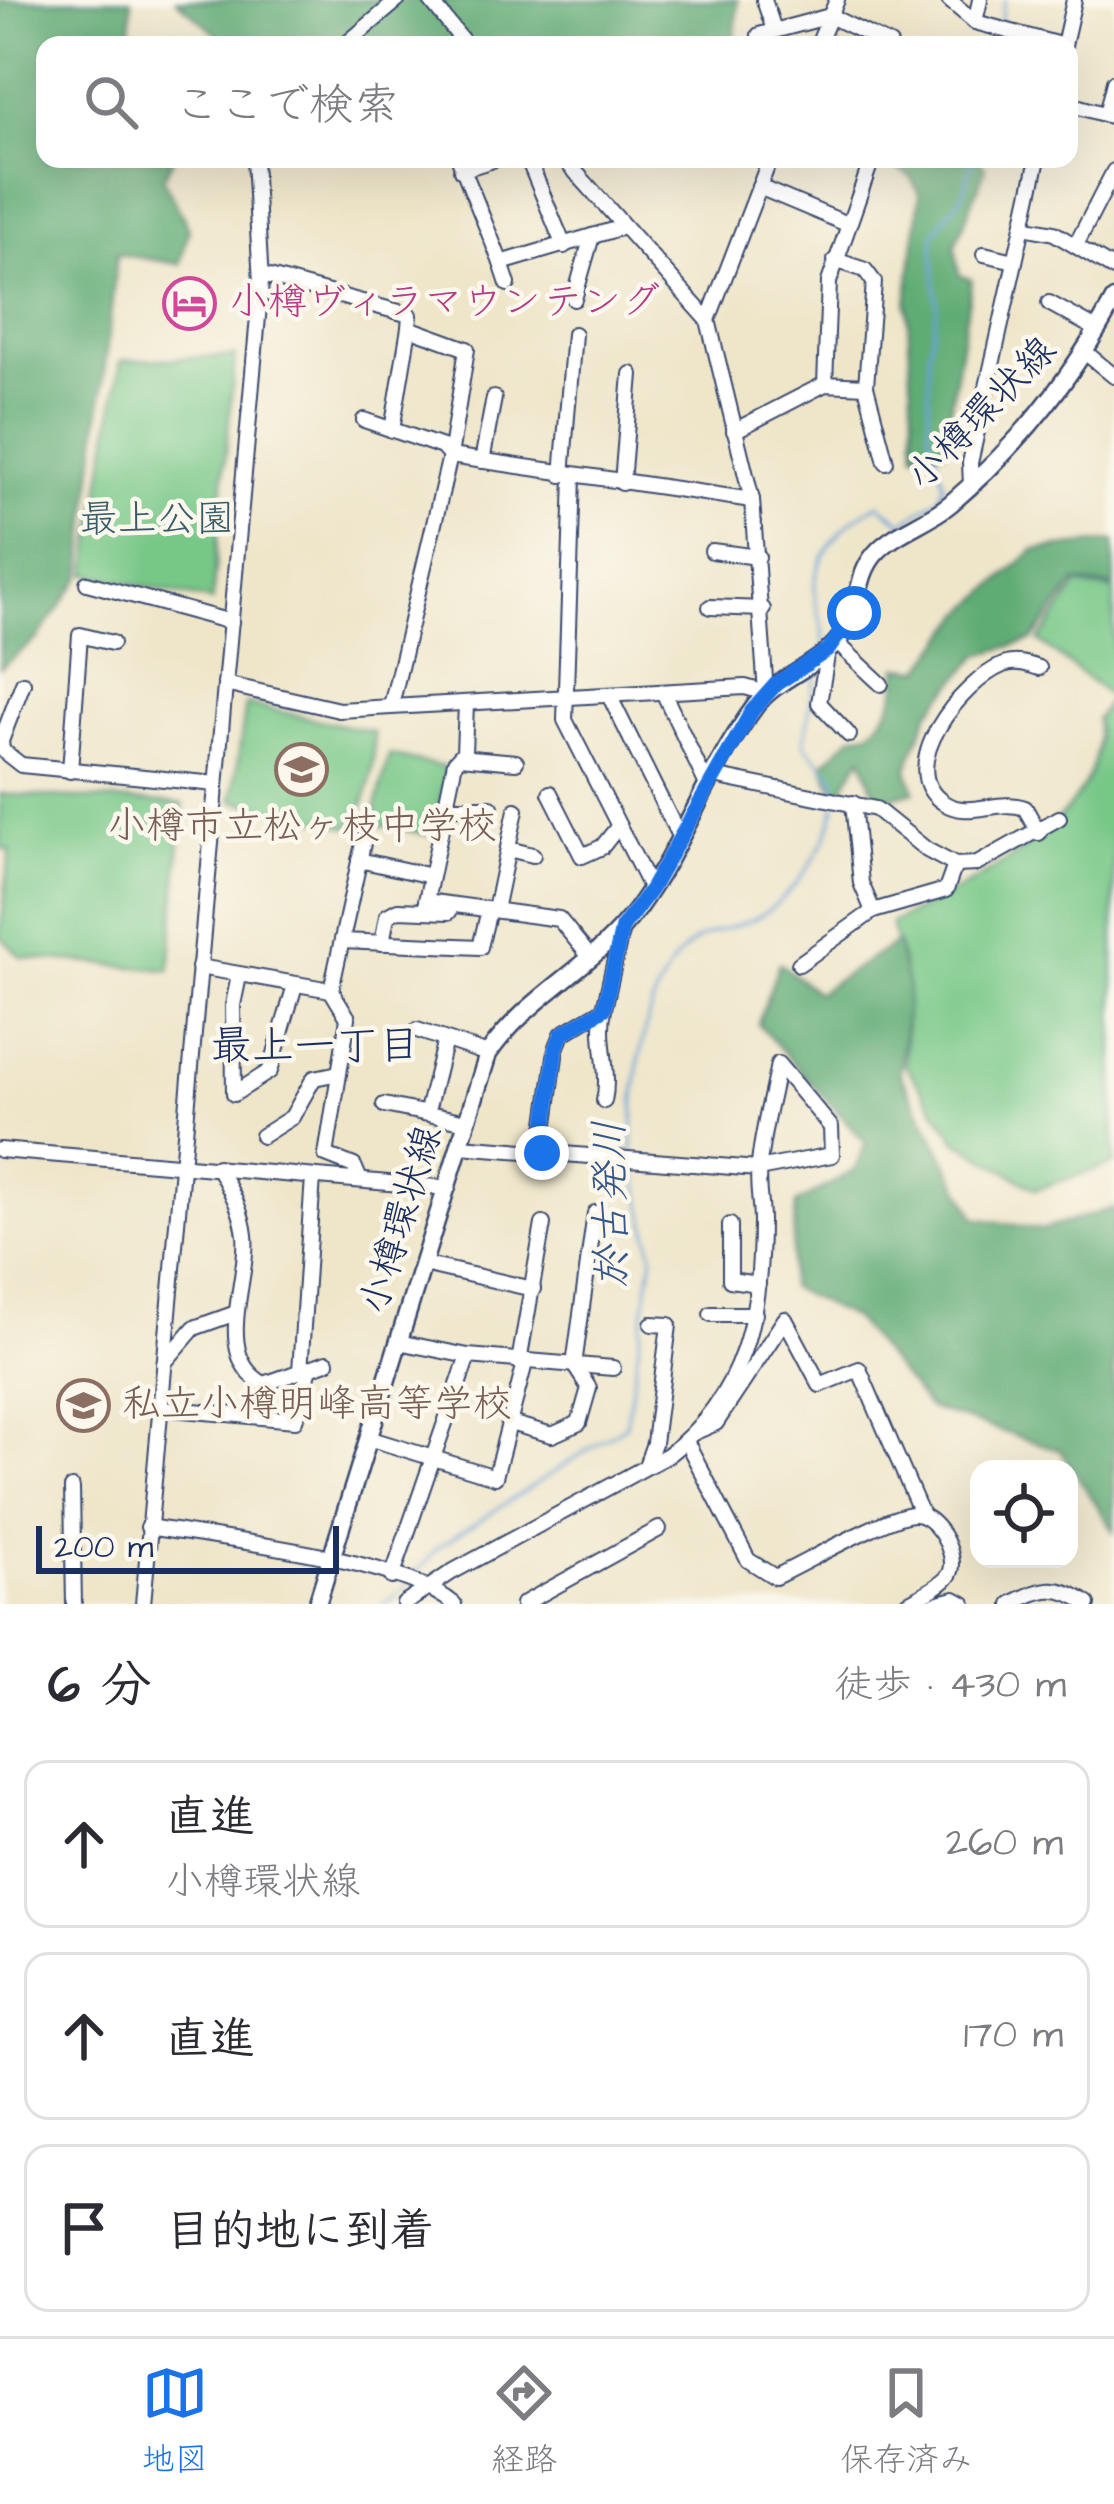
<!DOCTYPE html>
<html lang="ja">
<meta charset="utf-8">
<style>
:root{--surface:#fff;--page:#f7f7f7;--text:#2b2b33;--muted:#7c7c81;--line:#e1e1e2;--accent:#1a73e8}
body{margin:0;font-family:"Architects Daughter","Klee One",sans-serif;background:var(--page);color:var(--text)}
.controls{position:absolute;right:36px;bottom:36px;display:grid;overflow:hidden;border-radius:24px;box-shadow:0 12px 48px #0002}
.controls button{width:108px;height:108px;display:grid;place-items:center;padding:0;border:0;border-bottom:3px solid var(--line);background:var(--surface);color:var(--text);font:60px sans-serif}
.scale{position:absolute;left:36px;bottom:30px;width:303px;box-sizing:border-box;padding-left:12px;border:6px solid #1b2f5e;border-top:0;font-size:33px;line-height:42px;white-space:nowrap;color:#1b2f5e;-webkit-text-stroke:9px #fbf7ec;paint-order:stroke}
.stop{position:absolute;width:36px;height:36px;margin:-27px;border:9px solid #1a73e8;border-radius:50%;background:#fff}
.stop.end{background:#1a73e8;border-color:#fff;box-shadow:0 3px 12px #0008}
.list{margin:0;padding:0;list-style:none}
h2{display:flex;justify-content:space-between;align-items:center;height:156px;margin:0;padding:0 48px;font-size:51px}
h2 small{font-size:39px;font-weight:400;color:var(--muted)}
.list li{display:grid;grid-template-columns:78px 1fr auto;gap:36px;align-items:center;box-sizing:border-box;height:168px;margin:0 24px 24px;padding:0 24px;border:3px solid var(--line);border-radius:24px}
.list b{display:block;font-size:45px;white-space:nowrap}
.list p{margin:0;font-size:39px;white-space:nowrap;color:var(--muted)}
.list em{font-size:39px;font-style:normal;color:var(--muted)}
.icon{flex:none;width:66px;height:66px;fill:none;stroke:currentColor;stroke-width:2;stroke-linecap:round;stroke-linejoin:round}
.map{position:relative;flex:none;width:1114px;height:1604px;overflow:hidden}
.search{position:absolute;background:var(--surface);box-shadow:0 12px 48px #0002;left:36px;right:36px;top:36px;height:132px;display:flex;align-items:center;gap:30px;box-sizing:border-box;padding:0 42px;border-radius:24px;color:var(--muted);font-size:45px}
.sheet{height:732px;background:var(--surface)}
nav{display:flex;justify-content:space-around;align-items:center;box-sizing:border-box;height:168px;border-top:3px solid var(--line);background:var(--surface);font-size:33px;color:var(--muted)}
nav a{display:grid;justify-items:center;gap:6px}
nav .on{color:var(--accent)}
.map>svg:first-child{display:block}
</style>
<div class="map">
<svg width="1114" height="1604" viewBox="0 0 1114 1604">
<rect width="100%" height="100%" fill="#fbf7ec"/>
<filter id="ink" filterUnits="userSpaceOnUse"><feTurbulence type="fractalNoise" baseFrequency=".00833" numOctaves="2"/><feDisplacementMap in="SourceGraphic" scale="24" xChannelSelector="R" yChannelSelector="G"/><feConvolveMatrix kernelMatrix="1 2 1 2 8 2 1 2 1" color-interpolation-filters="sRGB"/></filter>
<filter id="wash" filterUnits="userSpaceOnUse"><feTurbulence type="fractalNoise" baseFrequency=".004" numOctaves="4" result="noise"/><feDisplacementMap in="SourceGraphic" scale="48" xChannelSelector="R" yChannelSelector="G"/><feGaussianBlur stdDeviation="2.7" result="paint"/><feColorMatrix in="noise" values="0 0 0 0 0 0 0 0 0 0 0 0 0 0 0 0 0 1.4 0 .05"/><feComposite in="paint" operator="in"/></filter>
<g filter="url(#wash)">
<rect width="100%" height="100%" fill="#efe6ca"/>
<g fill="#77c787" stroke="#497b72" stroke-width="3">
<polygon points="235,356 212,601 87,574 121,361"/>
<path d="M1078 585 1114 590V1164L1036 1189 957 1141 905 1065 906 988 891 923C962 888 1114 822 1096 719L1112 698 1039 641Z"/>
<path d="M246 704 373 732C376 760 370 806 349 827L232 800Z"/>
<polygon points="389,755 446,768 434,836 372,823"/>
<polygon points="0,794 183,804 170,970 21,957 0,936 10,850 0,848"/>
</g>
<g fill="#61ac74" stroke="#3e6e69" stroke-width="3">
<polygon points="0,0 131,0 131,45 45,45 45,159 173,159 163,179 189,229 180,264 117,254 82,576 37,639 0,668"/>
<polygon points="177,0 738,0 734,45 229,45"/>
<polygon points="881,159 980,159 985,169 955,246 959,275 972,280 943,451 915,453 907,303 920,195 911,177"/>
<path d="M1114 541V587L1076 582 1033 640 979 655 929 712 907 769 915 791 877 801 862 756 841 791 834 790 823 764 853 735 870 732C891 710 899 697 898 667L922 669 963 614 1034 550Z"/>
<polygon points="897,942 908,990 900,1074 976,1218 1042,1230 1114,1208 1114,1531 1060,1450 929,1408 853,1318 789,1287 796,1204 855,1170 866,1143 758,1024 779,963 817,993"/>
</g>
<g fill="none" stroke-linecap="round" stroke-linejoin="round">
<g stroke="#67a2d7" stroke-width="3">
<polyline points="1001,20 1005,0"/>
<polyline points="995,45 996,42"/>
<path d="M823 644C826 625 816 613 815 596 812 554 845 521 879 504L903 523 939 498 944 484 929 430V350L937 307 933 249 934 233 963 194 973 159"/>
<polyline points="816,670 804,744 835,778 836,797"/>
<path d="M633 1154C633 1094 638 998 683 951 701 932 725 930 749 921 788 905 829 847 835 806"/>
<polyline points="413,1577 437,1548 626,1425 653,1256 634,1164"/>
<polyline points="384,1604 408,1585"/>
</g>
</g>
</g>
<g filter="url(#ink)">
<g fill="none" stroke-linecap="round" stroke-linejoin="round">
<defs>
<g id="minor">
<polyline points="430,0 466,45"/>
<polyline points="764,0 774,30"/>
<polyline points="949,0 975,22 1060,45"/>
<polyline points="975,22 980,0"/>
<polyline points="759,35 830,16 890,45"/>
<polyline points="345,45 398,0"/>
<polyline points="818,45 837,0"/>
<polyline points="1064,45 1074,0"/>
<polyline points="1069,104 1114,117"/>
<polyline points="1106,114 1114,82"/>
<polyline points="459,159 501,263 623,227"/>
<polyline points="528,159 564,246"/>
<polyline points="461,170 496,159"/>
<polyline points="759,187 847,224"/>
<polyline points="1023,227 1054,233 1114,269"/>
<polyline points="1076,245 1114,171"/>
<polyline points="984,254 1015,261"/>
<polyline points="835,260 865,270 874,282 866,386 886,462"/>
<polyline points="501,263 508,284"/>
<polyline points="262,275 410,315 409,328 467,349 450,456 391,706"/>
<polyline points="574,299 592,236"/>
<polyline points="1049,303 1098,330"/>
<polyline points="708,320 770,159"/>
<polyline points="1086,353 1114,376"/>
<polyline points="825,384 829,282 872,159"/>
<polyline points="364,420 442,447 450,456 752,500"/>
<polyline points="392,430 409,328"/>
<polyline points="734,431 825,384 866,386"/>
<polyline points="482,461 494,398"/>
<polyline points="562,475 574,334"/>
<polyline points="573,477 565,720 651,889"/>
<polyline points="622,483 631,374"/>
<polyline points="971,485 970,463 1038,159"/>
<polyline points="712,551 758,557"/>
<polyline points="87,583 231,622"/>
<polyline points="710,607 763,609"/>
<polyline points="836,642 881,684"/>
<polyline points="828,650 819,703 849,735"/>
<polyline points="23,683 1,741 2,750 21,765 216,784"/>
<polyline points="225,684 339,710 745,687 766,693 752,500 708,320 564,159"/>
<polyline points="663,692 707,785"/>
<polyline points="610,697 679,836"/>
<polyline points="466,704 464,752 455,762 426,901 559,919 590,957"/>
<polyline points="460,757 516,762"/>
<polyline points="70,771 80,635 112,643"/>
<polyline points="714,776 876,809 927,850 955,865 977,864 1059,818"/>
<polyline points="550,793 582,856 602,847 617,828"/>
<polyline points="853,803 861,883 873,911"/>
<polyline points="445,807 491,807"/>
<path d="M1039 833 1025 808C998 798 969 819 944 803 891 769 963 681 1003 665 1015 660 1027 664 1039 668"/>
<polyline points="508,849 533,855"/>
<polyline points="359,860 431,876"/>
<polyline points="495,910 516,810"/>
<polyline points="342,941 480,947 489,910"/>
<polyline points="382,943 387,916 398,910 449,912"/>
<polyline points="799,964 873,911 946,890 955,865"/>
<polyline points="199,967 331,990"/>
<polyline points="239,976 233,1005 234,1094 270,1071 295,985"/>
<polyline points="417,1030 488,1054"/>
<path d="M604 1101C611 1070 597 1041 604 1009"/>
<polyline points="384,1105 467,1122"/>
<polyline points="427,1111 445,1040"/>
<polyline points="262,1136 292,1117 314,1078 339,1073"/>
<polyline points="0,1150 448,1188"/>
<polyline points="542,1153 556,1049 562,1034 604,1009 622,928"/>
<path d="M218 1167C230 1190 242 1209 245 1235 250 1280 211 1356 264 1384L327 1362"/>
<polyline points="360,1180 354,1166 326,1155 348,1018 331,990 364,839"/>
<polyline points="730,1225 730,1280 758,1284"/>
<polyline points="423,1264 533,1289"/>
<polyline points="711,1314 755,1314"/>
<polyline points="398,1342 468,1356 613,1368"/>
<polyline points="519,1362 543,1224"/>
<polyline points="164,1363 194,1328 236,1313"/>
<polyline points="300,1371 313,1177"/>
<polyline points="160,1408 295,1420 310,1368"/>
<polyline points="510,1423 552,1435 579,1423 589,1388 574,1365 595,1213"/>
<polyline points="693,1433 716,1423 785,1319 820,1385 859,1369 922,1515"/>
<polyline points="368,1438 495,1477 525,1363"/>
<path d="M686 1441 748 1560 775 1577C805 1563 886 1516 913 1514 935 1513 957 1552 951 1571 947 1585 918 1596 906 1604"/>
<polyline points="646,1466 654,1443 669,1325 652,1324"/>
<polyline points="72,1488 74,1604"/>
<path d="M148 1527C221 1539 402 1559 454 1604"/>
<polyline points="392,1577 468,1356"/>
<polyline points="143,1604 261,283 254,159"/>
<path d="M404 1604 452 1572 668 1455C745 1396 761 1314 761 1221 761 1203 756 1183 759 1165 762 1131 772 1097 778 1064L831 1127 832 1155 758 1169 460 1146"/>
<polyline points="523,1604 659,1529"/>
<polyline points="935,1604 955,1599 964,1604"/>
<path d="M1011 1604C1042 1587 1058 1583 1088 1604"/>
</g>
<path id="major" d="M317 1604 488 1054C527 996 596 966 637 909 683 846 709 768 756 705 781 674 825 665 846 630 860 606 856 576 875 554 894 532 927 523 950 504 1017 447 1073 377 1114 300"/>
</defs>
<use href="#minor" stroke="#3b4a6e" stroke-width="18"/>
<use href="#major" stroke="#3b4a6e" stroke-width="21"/>
<use href="#minor" stroke="#fff" stroke-width="14"/>
<use href="#major" stroke="#fff" stroke-width="16"/>
</g>
</g>
<g fill="none" stroke-linecap="round" stroke-linejoin="round" filter="url(#ink)">
<polyline stroke="#1a73e8" stroke-width="15" points="542,1153 556,1049 562,1034 604,1009 622,928 651,889 752,711 776,684 828,650 854,613"/>
</g>
<defs>
<symbol id="hotel-ring" viewBox="-11 -11 22 22"><circle r="9.5" fill="#fbf7ec" stroke="#d1479c" stroke-width="1.5"/><path d="M-6-4.5h1.5V1H6V5H4.5V3h-9V5H-6ZM-4 0a1.8 1.8 0 1 1 3.6 0ZM.5 0V-2.5h3Q6-2.5 6 0Z" fill="#d1479c"/></symbol>
<symbol id="school-ring" viewBox="-11 -11 22 22"><circle r="9.5" fill="#fbf7ec" stroke="#8d6e63" stroke-width="1.5"/><path d="M0-5L7-2L0 1L-7-2ZM-4 1L0 2.5L4 1V4Q0 6-4 4Z" fill="#8d6e63"/></symbol>
</defs>
<g fill-rule="evenodd">
<use href="#hotel-ring" x="160" y="274" width="59" height="59"/>
<use href="#school-ring" x="272" y="740" width="59" height="59"/>
<use href="#school-ring" x="54" y="1376" width="59" height="59"/>
</g>
<g text-anchor="middle" dominant-baseline="central" stroke-width="9" stroke-linejoin="round" paint-order="stroke">
<g font-size="39" fill="#b23c85" stroke="#fbf7ec" text-anchor="start">
<text x="229" y="303">小樽ヴィラマウンテング</text>
</g>
<g font-size="39" fill="#1b2f5e" stroke="#fbf7ec">
<text transform="translate(982 414) rotate(-46)">小樽環状線</text>
<text transform="translate(402 1220) rotate(-73)">小樽環状線</text>
</g>
<g font-size="39" fill="#375d6a" stroke="#fbf7ec">
<text x="157" y="520">最上公園</text>
</g>
<g font-size="39" fill="#785e54" stroke="#fbf7ec">
<text x="302" y="827">小樽市立松ヶ枝中学校</text>
<text x="122" y="1405" text-anchor="start">私立小樽明峰高等学校</text>
</g>
<g font-size="42" fill="#1b2f5e" stroke="#fbf7ec">
<text x="315" y="1047">最上一丁目</text>
</g>
<g font-size="42" font-style="italic" fill="#365788" stroke="#fbf7ec">
<text transform="translate(612 1204) rotate(-91)">於古発川</text>
</g>
</g>
</svg>
<div class="controls">
<button><svg class="icon" aria-label="locate" viewBox="0 0 24 24"><circle cx="12" cy="12" r="6"/><path d="M12 2v4M12 18v4M2 12h4M18 12h4"/></svg></button>
</div>
<div class="scale">200 m</div>
<div class="stop" style="left:854px;top:613px"></div>
<div class="stop end" style="left:542px;top:1153px"></div>
<div class="search"><svg class="icon" aria-label="search" viewBox="0 0 24 24"><circle cx="10" cy="10" r="6"/><path d="M15 15l6 6"/></svg>ここで検索</div>
</div>
<section class="sheet">
<h2>6 分<small>徒歩 · 430 m</small></h2>
<ul class="list">
<li><svg class="icon" aria-label="ahead" viewBox="0 0 24 24"><path d="M12 20V5M6 11l6-6 6 6"/></svg><div><b>直進</b><p>小樽環状線</p></div><em>260 m</em></li>
<li><svg class="icon" aria-label="ahead" viewBox="0 0 24 24"><path d="M12 20V5M6 11l6-6 6 6"/></svg><div><b>直進</b></div><em>170 m</em></li>
<li><svg class="icon" aria-label="arrive" viewBox="0 0 24 24"><path d="M6 21V4h12l-3 4 3 4H6"/></svg><div><b>目的地に到着</b></div></li>
</ul>
</section>
<nav>
<a class="on"><svg class="icon" aria-label="map" viewBox="0 0 24 24"><path d="M3 6l6-2 6 2 6-2v14l-6 2-6-2-6 2zM9 4v14M15 6v14"/></svg>地図</a>
<a><svg class="icon" aria-label="directions" viewBox="0 0 24 24"><path d="M12 3l9 9-9 9-9-9zM9 14v-3h6M13 9l2 2-2 2"/></svg>経路</a>
<a><svg class="icon" aria-label="saved" viewBox="0 0 24 24"><path d="M7 4h10v16l-5-4-5 4z"/></svg>保存済み</a>
</nav>
